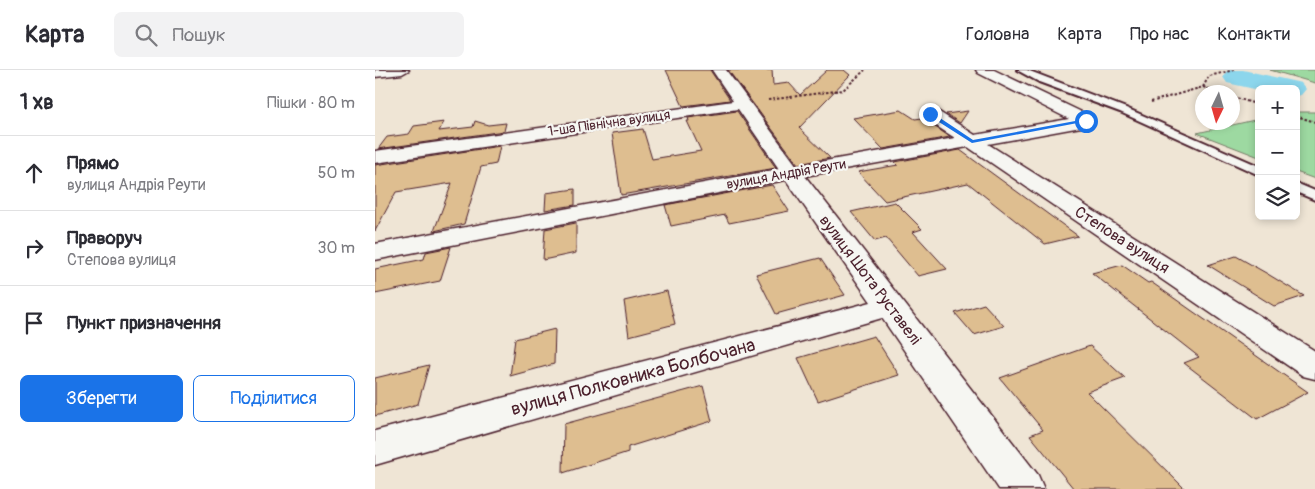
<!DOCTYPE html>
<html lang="uk">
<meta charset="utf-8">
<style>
:root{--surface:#fff;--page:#f2f2f3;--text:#2b2b33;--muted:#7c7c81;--line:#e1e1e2;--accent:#1a73e8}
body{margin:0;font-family:Pangolin,sans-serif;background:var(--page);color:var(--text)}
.controls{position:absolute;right:15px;top:15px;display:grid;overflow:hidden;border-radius:8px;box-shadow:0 2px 8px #0003}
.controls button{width:45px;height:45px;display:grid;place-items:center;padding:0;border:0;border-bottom:1px solid var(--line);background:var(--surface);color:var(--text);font:25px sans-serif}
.compass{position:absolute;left:820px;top:15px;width:45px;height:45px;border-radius:50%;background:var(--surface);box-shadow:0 2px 8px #0003;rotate:185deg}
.stop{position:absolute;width:15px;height:15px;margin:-11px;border:4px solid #1a73e8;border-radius:50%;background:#fff}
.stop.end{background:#1a73e8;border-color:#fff;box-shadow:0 1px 5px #0008}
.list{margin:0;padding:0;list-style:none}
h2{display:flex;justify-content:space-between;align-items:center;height:65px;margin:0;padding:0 20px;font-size:21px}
h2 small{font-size:16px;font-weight:400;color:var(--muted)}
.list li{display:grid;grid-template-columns:32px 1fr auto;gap:15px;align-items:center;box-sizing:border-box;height:75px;padding:0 20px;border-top:1px solid var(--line)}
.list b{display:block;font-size:19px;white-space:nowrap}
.list p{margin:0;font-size:16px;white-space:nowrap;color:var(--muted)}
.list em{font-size:16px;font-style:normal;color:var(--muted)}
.actions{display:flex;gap:10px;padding:15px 20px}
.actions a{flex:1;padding:11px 0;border:1px solid var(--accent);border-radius:8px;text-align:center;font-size:18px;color:var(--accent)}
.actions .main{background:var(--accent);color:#fff}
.icon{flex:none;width:28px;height:28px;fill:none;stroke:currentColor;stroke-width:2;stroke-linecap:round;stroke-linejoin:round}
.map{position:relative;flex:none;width:940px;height:419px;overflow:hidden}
header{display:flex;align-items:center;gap:30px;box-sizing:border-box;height:70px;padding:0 25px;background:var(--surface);border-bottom:1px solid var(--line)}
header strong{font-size:24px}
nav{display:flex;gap:28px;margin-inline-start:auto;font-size:18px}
.search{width:350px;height:45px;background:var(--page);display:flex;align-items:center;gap:12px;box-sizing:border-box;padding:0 18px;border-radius:8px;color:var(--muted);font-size:19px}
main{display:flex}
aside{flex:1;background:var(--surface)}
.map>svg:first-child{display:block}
</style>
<header>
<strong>Карта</strong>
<div class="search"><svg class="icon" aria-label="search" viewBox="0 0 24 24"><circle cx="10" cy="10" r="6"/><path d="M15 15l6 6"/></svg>Пошук</div>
<nav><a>Головна</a><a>Карта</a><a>Про нас</a><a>Контакти</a></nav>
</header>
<main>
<aside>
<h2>1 хв<small>Пішки · 80 m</small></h2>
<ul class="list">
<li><svg class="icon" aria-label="ahead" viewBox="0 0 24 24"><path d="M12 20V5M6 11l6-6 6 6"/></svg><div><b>Прямо</b><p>вулиця Андрія Реути</p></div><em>50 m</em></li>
<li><svg class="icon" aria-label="right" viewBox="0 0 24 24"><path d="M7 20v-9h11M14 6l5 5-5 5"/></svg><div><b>Праворуч</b><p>Степова вулиця</p></div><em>30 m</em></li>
<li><svg class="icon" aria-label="arrive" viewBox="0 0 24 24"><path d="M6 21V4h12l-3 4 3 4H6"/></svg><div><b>Пункт призначення</b></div></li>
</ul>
<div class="actions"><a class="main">Зберегти</a><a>Поділитися</a></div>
</aside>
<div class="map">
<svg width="940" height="419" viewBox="0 0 940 419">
<rect width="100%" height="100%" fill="#efe5d5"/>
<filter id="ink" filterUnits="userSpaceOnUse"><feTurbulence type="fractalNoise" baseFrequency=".02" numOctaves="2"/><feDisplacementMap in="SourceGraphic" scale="10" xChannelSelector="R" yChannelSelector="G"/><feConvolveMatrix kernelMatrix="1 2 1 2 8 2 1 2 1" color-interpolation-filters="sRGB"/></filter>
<g filter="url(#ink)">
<g fill="#9dd9a1" stroke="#747c66">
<polygon points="895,0 940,0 940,13"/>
<polygon points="921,42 940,42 940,109 921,102"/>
<polygon points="884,49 884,87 822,63"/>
</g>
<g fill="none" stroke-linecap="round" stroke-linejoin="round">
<polygon fill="#8cd6ec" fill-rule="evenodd" points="857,0 868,0 926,13 931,19 926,25 921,26 921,19 884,19 884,20 852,13 848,7 852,1"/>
</g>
<g fill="#debe90" stroke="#4a1f2b">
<polygon points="291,0 335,0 355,30 308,36"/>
<polygon points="353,0 397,0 398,15 414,13 425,25 452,0 469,0 475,5 424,58 455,88 423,94"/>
<polygon points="526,40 540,49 547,48 575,67 508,79 478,48"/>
<polygon points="362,41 401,98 246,125 237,63 268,59 277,89 326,81 312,51 314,51 313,48"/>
<polygon points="593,41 585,53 571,44"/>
<polygon points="100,51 113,55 131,53 129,61 3,79 12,67 34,64 39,56 69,52 64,61 98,57"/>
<polygon points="125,76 121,94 106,97 89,154 59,161 77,113 21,122 0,161 0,95"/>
<polygon points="585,80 622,107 703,166 670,174 593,113 510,131 483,102 523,95 520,92"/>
<polygon points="397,115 414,141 354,153 350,145 296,156 290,135"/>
<polygon points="200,119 200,135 170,140 171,123"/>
<polygon points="520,132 547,159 538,162 572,199 543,206 511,168 500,171 476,142"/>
<polygon points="201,153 201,183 168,190 170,159"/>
<polygon points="76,177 65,211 0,224 0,199 49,189 51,182"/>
<polygon points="861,186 891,203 929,226 899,236 833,195"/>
<polygon points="445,188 470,225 401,244 381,204"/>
<polygon points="747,195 773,213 776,212 933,322 882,349 809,293 824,287 717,203"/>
<polygon points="292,221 300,254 254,266 249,231"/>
<polygon points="609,234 629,256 599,265 580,243"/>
<polygon points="180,259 179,294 135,306 140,269"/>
<polygon points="499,266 524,305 443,331 423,288"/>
<polygon points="715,276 750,308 712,322 810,419 699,419 655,365 668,360 625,308"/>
<polygon points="54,295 43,334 0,346 0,308"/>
<polygon points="328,316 337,351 253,377 253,382 188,403 189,354"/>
</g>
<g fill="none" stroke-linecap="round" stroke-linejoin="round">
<defs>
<g id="lane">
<polygon points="642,0 652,0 751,38 884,96 884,105 745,42 664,12"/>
<polygon points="921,113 940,121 940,130 921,122"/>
</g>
<g id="street">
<polygon points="0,0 34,0 27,4 0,7"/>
<polygon points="337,0 351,0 422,96 580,68 549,48 547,44 549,40 561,40 600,65 694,49 603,3 601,0 619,0 717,47 719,51 717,55 613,74 940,281 940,309 928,306 593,77 430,106 663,405 669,419 624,419 507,248 0,395 0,361 496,232 411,110 0,190 0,174 404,99 363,39 0,93 0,81 358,31"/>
</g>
</defs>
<use href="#lane" stroke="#4a1f2b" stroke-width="4"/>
<use href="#street" stroke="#4a1f2b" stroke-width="3"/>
<g stroke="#4a1f2b" stroke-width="2" stroke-dasharray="2.5 2" stroke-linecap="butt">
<polyline points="828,17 844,22"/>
<polyline points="858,27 884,35"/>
<polyline points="393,30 468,20 490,0"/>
<polyline points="776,32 828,17 834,6 859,0"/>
<polyline points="921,46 940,52"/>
</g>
<use href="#lane" fill="#f6f6f2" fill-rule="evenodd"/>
<use href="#street" fill="#f6f6f2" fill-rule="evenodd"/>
</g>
</g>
<polygon fill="#1a73e8" points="553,42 556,42 598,70 711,49 713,51 597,73 553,45"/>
<g text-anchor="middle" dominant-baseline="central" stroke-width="4.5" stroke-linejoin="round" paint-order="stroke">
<g font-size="14" fill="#4a1f2b" stroke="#f6f6f2">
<text transform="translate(234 53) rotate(-8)">1-ша Північна вулиця</text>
<text transform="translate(411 104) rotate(-10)">вулиця Андрія Реути</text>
</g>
<g font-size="16" fill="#4a1f2b" stroke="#f6f6f2">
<text transform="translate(747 170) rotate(33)">Степова вулиця</text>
<text transform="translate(495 210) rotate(53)">вулиця Шота Руставелі</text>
</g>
<g font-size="19" fill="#4a1f2b" stroke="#f6f6f2">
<text transform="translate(258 307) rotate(-15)">вулиця Полковника Болбочана</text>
</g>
</g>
</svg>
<div class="controls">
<button>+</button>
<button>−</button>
<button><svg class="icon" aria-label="layers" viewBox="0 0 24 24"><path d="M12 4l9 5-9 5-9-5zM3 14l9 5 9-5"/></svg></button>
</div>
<svg class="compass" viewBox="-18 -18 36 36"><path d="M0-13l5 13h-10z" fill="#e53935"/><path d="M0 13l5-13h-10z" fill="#7c7c81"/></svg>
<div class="stop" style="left:711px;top:51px"></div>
<div class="stop end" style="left:555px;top:44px"></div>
</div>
</main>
